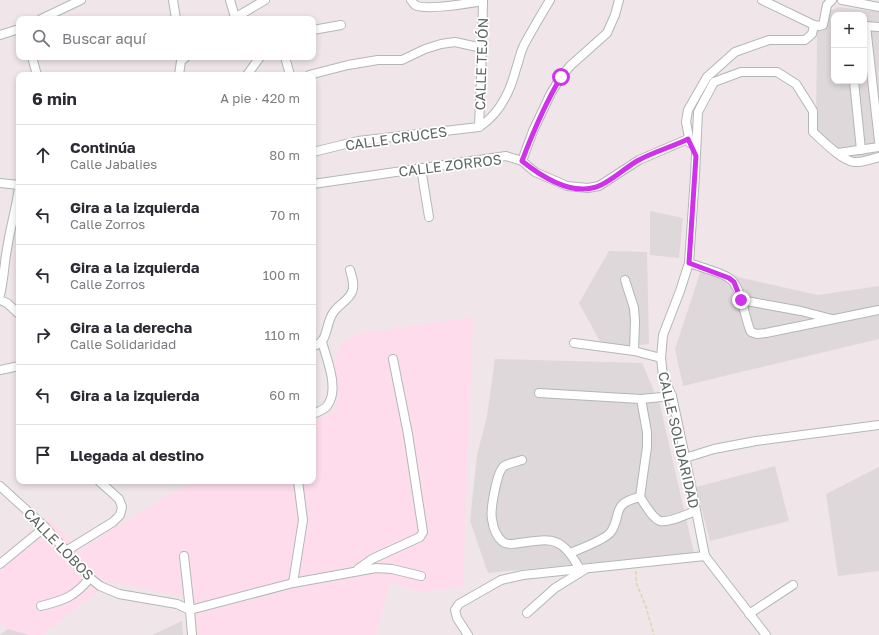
<!DOCTYPE html>
<html lang="es">
<meta charset="utf-8">
<style>
:root{--surface:#fff;--page:#f2f2f3;--text:#2b2b33;--muted:#7c7c81;--line:#e1e1e2}
body{margin:0;font-family:"Golos Text",sans-serif;background:var(--page);color:var(--text)}
.controls{position:absolute;right:12px;top:12px;display:grid;overflow:hidden;border-radius:8px;box-shadow:0 2px 6px #0003}
.controls button{width:36px;height:36px;display:grid;place-items:center;padding:0;border:0;border-bottom:1px solid var(--line);background:var(--surface);color:var(--text);font:20px sans-serif}
.stop{position:absolute;width:12px;height:12px;margin:-9px;border:3px solid #d031ea;border-radius:50%;background:#fff}
.stop.end{background:#d031ea;border-color:#fff;box-shadow:0 1px 4px #0008}
.list{margin:0;padding:0;list-style:none}
h2{display:flex;justify-content:space-between;align-items:center;height:52px;margin:0;padding:0 16px;font-size:17px}
h2 small{font-size:13px;font-weight:400;color:var(--muted)}
.list li{display:grid;grid-template-columns:26px 1fr auto;gap:12px;align-items:center;box-sizing:border-box;height:60px;padding:0 16px;border-top:1px solid var(--line)}
.list b{display:block;font-size:15px;white-space:nowrap}
.list p{margin:0;font-size:13px;white-space:nowrap;color:var(--muted)}
.list em{font-size:13px;font-style:normal;color:var(--muted)}
.icon{flex:none;width:22px;height:22px;fill:none;stroke:currentColor;stroke-width:2;stroke-linecap:round;stroke-linejoin:round}
.map{position:relative;flex:none;width:879px;height:635px;overflow:hidden}
.search{position:absolute;background:var(--surface);box-shadow:0 2px 6px #0003;left:16px;top:16px;width:300px;height:44px;display:flex;align-items:center;gap:10px;box-sizing:border-box;padding:0 14px;border-radius:8px;color:var(--muted);font-size:15px}
.panel{position:absolute;background:var(--surface);box-shadow:0 2px 6px #0003;left:16px;top:72px;width:300px;height:412px;border-radius:8px}
.map>svg:first-child{display:block}
</style>
<div class="map">
<svg width="879" height="635" viewBox="0 0 879 635">
<rect width="100%" height="100%" fill="#f0e6ea"/>
<polygon fill="#fedcec" points="473,317 463,587 419,592 390,582 376,635 197,635 194,599 110,582 42,635 29,635 8,629 0,622 0,559 49,518 80,550 165,497 196,481 313,481 313,422 337,410 334,363 341,343 355,334"/>
<g fill="#ded8db" fill-rule="evenodd">
<path d="M839 7 879 12V154L851 158 816 129 817 31 829 11ZM834 15H864V81H834Z"/>
<polygon points="650,211 683,218 679,258 650,255"/>
<polygon points="609,251 647,252 649,344 605,350 579,303"/>
<polygon points="703,264 742,278 818,295 879,286 879,339 683,386 675,349"/>
<polygon points="495,359 642,363 660,405 694,553 488,573 470,521 477,455 487,416"/>
<polygon points="775,466 789,521 710,541 696,487"/>
<polygon points="879,467 879,571 838,576 826,494"/>
<polygon points="182,621 183,635 152,635"/>
<polygon points="8,629 29,635 0,635"/>
</g>
<g fill="none" stroke-linecap="round" stroke-linejoin="round">
<defs>
<g id="minor">
<polyline points="173,0 176,19"/>
<polyline points="230,0 235,17"/>
<path d="M411 0C412 1 413 3 415 5 425 11 470 3 483 1"/>
<polyline points="842,0 879,7"/>
<polyline points="41,19 81,0"/>
<polyline points="233,19 265,0"/>
<polyline points="814,25 819,26 823,25 827,5 832,0"/>
<polyline points="864,26 879,27"/>
<polyline points="866,26 879,141"/>
<polyline points="313,30 341,25"/>
<polyline points="0,35 19,29"/>
<polyline points="32,57 37,75"/>
<polyline points="285,57 290,75"/>
<polyline points="179,75 181,61 186,57"/>
<polyline points="247,75 260,57"/>
<polyline points="309,75 348,65 378,60 402,60 425,49 441,44 455,42 482,48"/>
<polyline points="854,81 861,150"/>
<polyline points="479,127 482,48 483,1"/>
<polyline points="690,143 686,122 688,110 707,77 735,52 769,40 805,40 812,34 814,25 762,0"/>
<path d="M313 152 358 141 479 127C500 114 510 92 516 69 519 61 520 53 524 45 532 30 541 15 550 0"/>
<polyline points="838,153 879,147"/>
<polyline points="522,161 533,131 551,93 561,77 570,66 607,33 615,15 619,0"/>
<polyline points="421,168 429,217"/>
<polyline points="0,183 19,185"/>
<polyline points="313,184 506,156 522,161 535,172 567,186 588,188 599,186 639,160 688,139"/>
<path d="M689 263C700 267 720 272 729 278 742 286 744 318 751 332L757 334 766 333 879 310"/>
<polyline points="625,280 634,308 635,321 634,351"/>
<path d="M0 295C4 279 4 265 7 249 10 229 16 209 19 188"/>
<polyline points="0,300 7,303 19,314"/>
<polyline points="741,300 801,311 832,319"/>
<polyline points="574,343 634,351 661,358"/>
<path d="M313 346C329 343 325 324 333 313 338 305 348 301 352 292 355 285 352 277 350 270"/>
<polyline points="0,370 19,366"/>
<polyline points="539,393 641,399 672,396"/>
<path d="M313 414C317 412 324 410 327 406 340 390 327 360 322 342"/>
<polyline points="685,458 714,449 756,441 879,425"/>
<path d="M522 460C516 462 509 463 504 466 497 471 490 510 492 519 493 527 495 535 502 541 506 545 514 544 519 543 555 538 561 537 580 569"/>
<polyline points="0,486 45,527 90,578 100,586 119,594 177,604 190,610 192,635"/>
<path d="M640 497C645 504 652 518 660 521 669 523 687 514 696 511"/>
<polyline points="66,551 113,522 120,515 122,507 119,499 99,481"/>
<path d="M570 553C580 549 604 540 610 533 623 517 609 504 640 497L647 447V432L641 399"/>
<polyline points="184,556 190,610 293,583 376,568 392,569 421,576"/>
<polyline points="0,564 45,527"/>
<polyline points="358,569 372,559 420,537 423,532 408,434 393,359"/>
<polyline points="293,583 303,520 298,481"/>
<path d="M41 606C65 600 74 597 90 578"/>
<polyline points="527,613 555,588 584,570"/>
<polyline points="749,614 793,585"/>
<polyline points="468,635 457,618 455,610 459,604 501,580 523,575 705,556"/>
<path d="M766 635 705 556 691 485 672 396 663 376 661 358 663 335 680 291 689 263 695 176 698 112 714 82 741 72H777L796 84 813 111V132C822 140 842 161 854 162 862 163 871 159 879 157"/>
</g>
</defs>
<use href="#minor" stroke="#b1b8b4" stroke-width="10"/>
<polyline stroke="#d7d9a5" stroke-width="1.5" stroke-dasharray="4 2" stroke-linecap="butt" points="636,571 636,582 646,607 654,635"/>
<use href="#minor" stroke="#fff" stroke-width="8"/>
</g>
<g fill="none" stroke-linecap="round" stroke-linejoin="round">
<path stroke="#d031ea" stroke-width="5" d="M561 77C545 104 533 132 522 161 542 177 574 198 601 185 614 179 625 168 637 161 653 152 672 147 688 139L696 156 689 263 729 278 734 282 741 300"/>
</g>
<g text-anchor="middle" dominant-baseline="central" stroke-width="3.5" stroke-linejoin="round" paint-order="stroke">
<g font-size="14" fill="#5d6660" stroke="#fff">
<text transform="translate(481 64) rotate(-88)">CALLE TEJÓN</text>
<text transform="translate(396 138) rotate(-8)">CALLE CRUCES</text>
<text transform="translate(450 165) rotate(-7)">CALLE ZORROS</text>
<text transform="translate(679 440) rotate(77)">CALLE SOLIDARIDAD</text>
<text transform="translate(59 544) rotate(46)">CALLE LOBOS</text>
</g>
</g>
</svg>
<div class="controls">
<button>+</button>
<button>−</button>
</div>
<div class="stop" style="left:561px;top:77px"></div>
<div class="stop end" style="left:741px;top:300px"></div>
<div class="search"><svg class="icon" aria-label="search" viewBox="0 0 24 24"><circle cx="10" cy="10" r="6"/><path d="M15 15l6 6"/></svg>Buscar aquí</div>
<section class="panel">
<h2>6 min<small>A pie · 420 m</small></h2>
<ul class="list">
<li><svg class="icon" aria-label="ahead" viewBox="0 0 24 24"><path d="M12 20V5M6 11l6-6 6 6"/></svg><div><b>Continúa</b><p>Calle Jabalies</p></div><em>80 m</em></li>
<li><svg class="icon" aria-label="left" viewBox="0 0 24 24"><path d="M17 20v-9H6M10 6l-5 5 5 5"/></svg><div><b>Gira a la izquierda</b><p>Calle Zorros</p></div><em>70 m</em></li>
<li><svg class="icon" aria-label="left" viewBox="0 0 24 24"><path d="M17 20v-9H6M10 6l-5 5 5 5"/></svg><div><b>Gira a la izquierda</b><p>Calle Zorros</p></div><em>100 m</em></li>
<li><svg class="icon" aria-label="right" viewBox="0 0 24 24"><path d="M7 20v-9h11M14 6l5 5-5 5"/></svg><div><b>Gira a la derecha</b><p>Calle Solidaridad</p></div><em>110 m</em></li>
<li><svg class="icon" aria-label="left" viewBox="0 0 24 24"><path d="M17 20v-9H6M10 6l-5 5 5 5"/></svg><div><b>Gira a la izquierda</b></div><em>60 m</em></li>
<li><svg class="icon" aria-label="arrive" viewBox="0 0 24 24"><path d="M6 21V4h12l-3 4 3 4H6"/></svg><div><b>Llegada al destino</b></div></li>
</ul>
</section>
</div>
